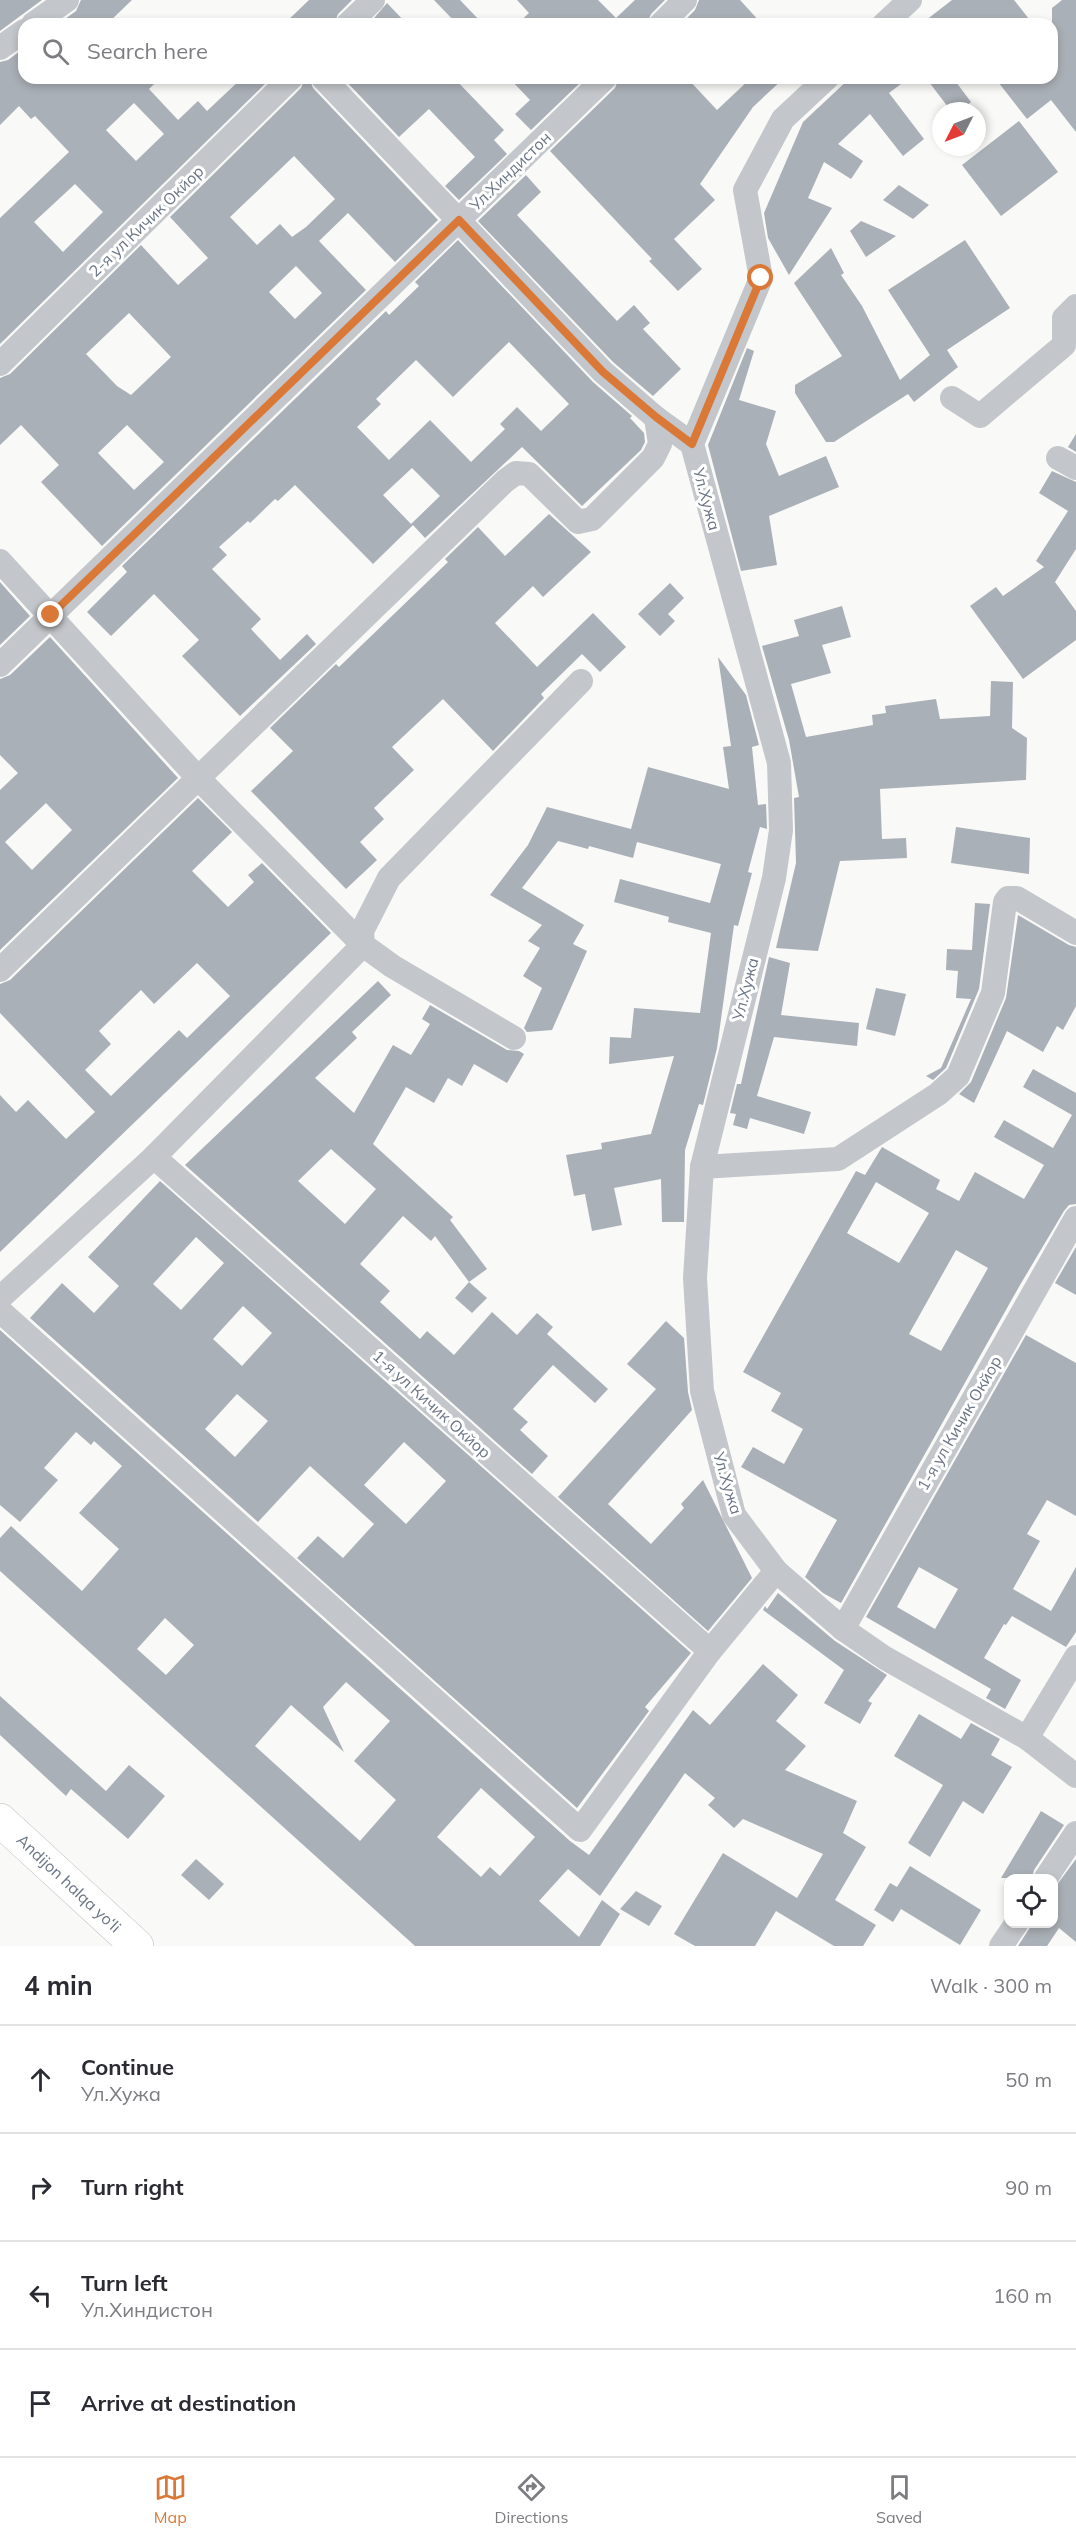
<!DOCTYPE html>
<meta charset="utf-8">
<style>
:root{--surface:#fff;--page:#f2f2f3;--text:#2b2b33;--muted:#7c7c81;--line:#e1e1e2;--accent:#da7937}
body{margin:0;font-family:Mulish,sans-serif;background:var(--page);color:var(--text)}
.controls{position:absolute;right:18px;bottom:18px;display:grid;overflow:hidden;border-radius:12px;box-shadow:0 3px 9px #0003}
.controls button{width:54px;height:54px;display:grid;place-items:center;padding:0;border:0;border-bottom:2px solid var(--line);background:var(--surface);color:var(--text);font:30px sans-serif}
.compass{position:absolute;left:932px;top:102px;width:54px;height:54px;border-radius:50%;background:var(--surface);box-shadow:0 3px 9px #0003;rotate:228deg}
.stop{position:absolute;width:18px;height:18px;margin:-14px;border:4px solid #da7937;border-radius:50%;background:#fff}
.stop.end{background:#da7937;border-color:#fff;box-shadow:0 2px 6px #0008}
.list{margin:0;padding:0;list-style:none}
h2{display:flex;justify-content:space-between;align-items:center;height:78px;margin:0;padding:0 24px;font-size:26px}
h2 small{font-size:20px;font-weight:400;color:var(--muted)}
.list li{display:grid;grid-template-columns:39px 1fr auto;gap:18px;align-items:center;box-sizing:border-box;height:108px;padding:0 24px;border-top:2px solid var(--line)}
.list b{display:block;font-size:22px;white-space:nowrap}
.list p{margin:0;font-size:20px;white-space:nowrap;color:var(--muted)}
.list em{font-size:20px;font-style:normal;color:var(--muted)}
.icon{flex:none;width:33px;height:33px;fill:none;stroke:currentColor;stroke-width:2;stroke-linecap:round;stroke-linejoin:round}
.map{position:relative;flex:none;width:1076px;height:1946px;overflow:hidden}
.search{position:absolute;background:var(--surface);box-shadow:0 3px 9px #0003;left:18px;right:18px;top:18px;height:66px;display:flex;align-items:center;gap:15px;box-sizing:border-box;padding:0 21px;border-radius:18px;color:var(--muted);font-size:22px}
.sheet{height:510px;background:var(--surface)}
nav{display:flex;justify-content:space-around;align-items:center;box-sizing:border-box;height:84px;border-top:2px solid var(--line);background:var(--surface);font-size:16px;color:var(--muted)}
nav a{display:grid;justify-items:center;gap:3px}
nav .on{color:var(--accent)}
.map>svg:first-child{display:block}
</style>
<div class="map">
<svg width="1076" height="1946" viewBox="0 0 1076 1946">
<rect width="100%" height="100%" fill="#f9f9f7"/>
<g fill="#aab0b7" fill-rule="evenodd">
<polygon points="0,0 42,0 0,31"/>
<polygon points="81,0 132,0 107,24 58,24 76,11"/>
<polygon points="309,0 352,0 338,14 334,24 284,24"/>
<polygon points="434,0 460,0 483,24 457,24"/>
<polygon points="517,0 598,0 616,18 635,0 665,0 651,14 647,24 517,24 529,13"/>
<polygon points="699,0 740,0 762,24 681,24 695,10"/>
<polygon points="952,0 1014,0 1033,24 921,24"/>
<polygon points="1062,0 1076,0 1076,132 1051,100 1027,119 995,78 1052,78 1052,8"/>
<polygon points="387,3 407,24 369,24"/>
<path d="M24 48V78H160L149 89 178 120 198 101 207 111 242 78H271L0 344V218L69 152 35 116 31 119 19 106 0 125V62L8 60ZM134 103 164 134 136 161 106 130ZM75 184 103 212 63 252 34 222Z"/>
<path d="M305 78H309L313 88 438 220 395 262 348 213 319 241 366 290 102 546 41 482 59 465 21 425 0 445V378L10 374 141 245 178 285 208 258 170 217 301 88ZM294 156 335 199 306 227 292 237 280 224 257 245 230 217ZM296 266 322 293 295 319 269 292ZM129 313 171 357 131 395 117 386 86 354ZM127 425 164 462 134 490 98 453Z"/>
<polygon points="343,78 454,78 504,130 494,140 507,154 459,200 445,186 475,157 429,109 399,137"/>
<polygon points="509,78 585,78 531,130 515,114 530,100"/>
<polygon points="619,78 687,78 717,110 751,78 784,78 753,107 700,184 715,200 674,239 702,269 678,291 649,261 652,259 550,151 615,88"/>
<polygon points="850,78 909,78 889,93 924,139 903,156 870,114 838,144 863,161 851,179 824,162 808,198 832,208 789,275 768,238 764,213 803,122"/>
<polygon points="926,78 953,78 971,102 960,111 951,111"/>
<polygon points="1019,121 1058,172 1001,216 962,165"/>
<polygon points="526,175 541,192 517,215 617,321 634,305 650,323 643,329 681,369 653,396 613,362 478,221"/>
<polygon points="899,185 929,205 913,219 883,200"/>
<polygon points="861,221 896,236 866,257 850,231"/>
<path d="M458 240 593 382 632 416 630 418 644 433 645 442 641 450 582 506 522 447 425 538 413 525 373 564 295 485 278 501 275 499 250 523 248 521 219 547 227 555 212 569 261 619 251 629 280 660 307 634 316 644 240 716 182 656 199 640 154 594 111 636 87 612 127 572 122 566 386 311 389 315 419 286 415 282ZM509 342 569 404 541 431 517 407 500 424 505 429 471 462 430 420 389 460 357 427 381 404 376 399 416 360 453 397ZM412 468 440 496 411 524 383 495Z"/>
<polygon points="965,240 1010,308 947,350 958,367 914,402 908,394 834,442 826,442 795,393 795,385 842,356 794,283 831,248 844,273 841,275 862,306 900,380 930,355 888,290"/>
<polygon points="747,348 754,351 739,400 776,411 766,444 779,476 826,456 839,487 769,516 777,565 741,571 708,445"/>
<polygon points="1076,434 1076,452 1068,447"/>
<polygon points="1052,471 1076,482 1076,549 1055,582 1076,611 1076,640 1023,679 970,606 996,587 1003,596 1044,567 1036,561 1068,511 1039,493"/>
<polygon points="549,514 591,552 543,597 533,586 495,623 537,667 593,613 626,647 600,672 582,654 541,694 544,698 493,751 443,699 392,747 414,770 374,808 384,819 360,842 377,860 346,889 251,791 293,751 270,728 336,664 339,667 448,562 445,559 478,527 505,556"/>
<polygon points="0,582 30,616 0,645"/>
<polygon points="670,583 684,598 668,614 675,621 660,636 638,614"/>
<polygon points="842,606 851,637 822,645 831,673 791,684 806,737 873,725 872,715 886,713 885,706 936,699 940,719 990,716 991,681 1013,682 1012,728 1027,738 1026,780 880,789 882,839 906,838 907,858 840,861 818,951 776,948 796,863 794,798 799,797 789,740 762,646 799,636 794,620"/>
<path d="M50 637 178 778 0 950V790L18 773 0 755V679L10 675ZM46 803 72 830 32 870 5 842Z"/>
<polygon points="718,657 746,695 759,745 752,747 758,805 766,804 767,829 760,827 748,872 752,873 738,926 734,925 717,1048 703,1105 699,1104 685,1150 684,1222 662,1222 661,1179 614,1188 622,1225 592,1231 585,1194 574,1196 566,1155 602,1149 601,1143 651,1134 674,1056 609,1064 610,1037 631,1038 634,1008 700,1013 711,933 668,922 669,917 614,902 620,879 710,903 721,864 637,842 633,858 589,846 588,849 558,841 522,888 584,925 573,944 587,951 552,1030 527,1032 524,1028 542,988 523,976 540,948 528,941 542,925 490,895 528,845 547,807 631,829 648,767 729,789 723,747 731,746"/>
<path d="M198 798 232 832 192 871 228 907 254 882 248 875 262 863 331 933 0 1252V1095L16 1112 28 1100 66 1139 95 1112 0 1013V984L10 980ZM197 963 230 996 187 1038 179 1030 111 1096 85 1070 111 1044 99 1031 141 990 154 1004Z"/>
<polygon points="956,827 1030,838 1029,874 951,863"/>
<polygon points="975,903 990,904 979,989 946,1068 933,1080 926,1076 941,1068 971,999 956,998 958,971 946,970 947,949 972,950"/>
<polygon points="1018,915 1069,945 1076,947 1076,1006 1063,1030 1057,1026 1043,1052 1007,1031 974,1103 959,1094 971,1082 1006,998"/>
<polygon points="769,957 790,963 781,1015 859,1023 857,1046 774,1037 757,1096 811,1112 804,1134 750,1118 747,1129 733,1125 736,1114 730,1113 737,1084 741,1084"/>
<path d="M378 981 391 995 352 1032 357 1038 315 1078 354 1113 393 1045 411 1055 430 1024 422 1019 430 1005 507 1050 519 1051 524 1054 507 1083 474 1064 462 1086 448 1078 434 1103 406 1087 373 1144 453 1217 450 1220 487 1269 469 1282 435 1236 431 1241 403 1216 360 1264 390 1291 380 1302 420 1339 427 1331 454 1355 492 1312 517 1335 537 1313 553 1327 547 1334 608 1389 595 1403 553 1365 513 1409 528 1422 520 1430 548 1456 532 1474 185 1165ZM331 1149 376 1189 345 1224 298 1181Z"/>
<polygon points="876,988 906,994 895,1036 866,1029"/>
<path d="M1033 1069 1076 1093V1204L1069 1205 1064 1211 1020 1285 841 1603 823 1593 805 1577 837 1520 741 1467 753 1447 784 1464 803 1429 771 1411 781 1393 743 1372 856 1171 865 1175 882 1147 940 1180 936 1189 959 1201 975 1172 1024 1199 1044 1165 994 1137 1004 1120 1053 1148 1072 1115 1023 1087ZM876 1182 929 1213 899 1263 847 1233ZM956 1250 988 1268 941 1351 909 1334Z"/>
<path d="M160 1181 691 1653 645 1707 649 1711 577 1808 297 1558 318 1536 343 1558 374 1524 310 1466 258 1522 30 1318 62 1283 94 1313 119 1286 88 1257ZM196 1237 224 1263 181 1310 153 1284ZM243 1306 272 1333 242 1366 213 1339ZM237 1394 268 1421 235 1457 205 1429ZM404 1442 446 1481 406 1524 364 1485Z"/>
<polygon points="1076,1247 1076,1295 1055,1283"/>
<polygon points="469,1282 487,1298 472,1313 455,1298"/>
<polygon points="666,1321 684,1338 688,1392 692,1410 608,1504 651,1544 684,1508 681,1504 703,1480 752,1578 708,1631 558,1497 656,1389 627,1364"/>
<path d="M0 1330 570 1841 589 1855 693 1710 710 1725 763 1664 798 1695 776 1721 806 1746 785 1770 857 1801 843 1833 866 1847 835 1900 876 1925 863 1946H834L776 1911 755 1946H695L674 1934 723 1853 797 1898 823 1854 743 1819 734 1828 708 1805 715 1798 685 1773 600 1896 568 1869 539 1901 579 1937 602 1900 620 1914 600 1946H415L0 1571V1538L11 1526 82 1591 119 1549 79 1513 122 1466 94 1441 91 1445 76 1432 44 1468 58 1480 20 1522 0 1505ZM165 1618 194 1645 166 1675 137 1649ZM346 1682 390 1721 354 1761 396 1800 360 1841 255 1746 291 1705 344 1752 323 1707ZM481 1788 535 1837 500 1876 490 1867 481 1877 437 1837Z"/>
<path d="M1026 1335 1076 1363V1516L1047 1500 1027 1534 1040 1541 1013 1589 1051 1611 1076 1567V1632L1066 1647 1012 1616 1006 1625 1004 1624 984 1658 1021 1680 1005 1709 986 1698 991 1689 866 1617ZM919 1567 958 1589 935 1629 897 1607Z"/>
<polygon points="778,1593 835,1641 887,1675 868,1701 872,1703 860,1724 824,1703 844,1670 763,1610 765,1606 767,1609"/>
<polygon points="0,1696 106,1791 129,1765 165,1796 128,1839 71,1789 66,1796 0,1735"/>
<polygon points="919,1714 961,1739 971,1723 1000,1739 991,1755 1012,1767 983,1814 963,1801 930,1857 908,1843 943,1785 894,1756"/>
<polygon points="1041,1811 1064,1825 1034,1870 1032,1878 1001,1878"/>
<polygon points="196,1859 224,1884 209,1900 181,1875"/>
<polygon points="1076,1859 1076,1942 1059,1928 1047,1946 1018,1946 1033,1923 1054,1923 1053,1890"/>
<polygon points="910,1866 981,1910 960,1945 901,1909 893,1922 874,1910 890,1883 897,1887"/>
<polygon points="636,1891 662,1906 649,1926 620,1909"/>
</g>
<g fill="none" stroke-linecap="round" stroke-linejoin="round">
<defs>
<polyline id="highway" points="0,1820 137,1946"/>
</defs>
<use href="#highway" stroke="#b6b9bd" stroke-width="34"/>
<g stroke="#c3c6ca" stroke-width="24">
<polyline points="33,24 67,0"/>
<polyline points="348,24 373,0"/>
<polyline points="661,24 685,0"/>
<polyline points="884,24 910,0"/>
<polyline points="0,48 24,31"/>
<polyline points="323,78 603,372 656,418 692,444"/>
<polyline points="827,78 783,119 745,190 761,278 692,444 779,763 781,830 774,878 702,1167 695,1278 702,1391 734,1515 776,1571 843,1629 885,1658 1027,1738 1076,1776"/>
<polyline points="0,364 291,78"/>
<polyline points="952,398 980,416 1064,345 1064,318 1076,306"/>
<polyline points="1058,458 1076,468"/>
<polyline points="0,561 198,778 363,945 154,1157 0,1298"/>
<polyline points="0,665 605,78"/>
<polyline points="0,970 505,481 516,473 529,474 578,522 592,519 653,458 660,444 656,418"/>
<polyline points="514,1038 392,966 363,945 362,931 389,878 581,681"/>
<polyline points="154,1157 710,1651"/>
<polyline points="702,1167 838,1159 938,1094 958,1076 993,993 1005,902 1008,898 1017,898 1076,933"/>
<polyline points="0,1311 580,1830 710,1651 776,1571"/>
<polyline points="843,1629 1076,1218"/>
<polyline points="1027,1738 1076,1657"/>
<polyline points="1046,1878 1076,1833"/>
<polyline points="1001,1946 1016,1924"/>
</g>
<use href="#highway" stroke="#fff" stroke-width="33"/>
</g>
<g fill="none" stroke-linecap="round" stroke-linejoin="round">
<polyline stroke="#da7937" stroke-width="8" points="51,615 459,220 603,372 656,417 692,444 761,278"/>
</g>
<g text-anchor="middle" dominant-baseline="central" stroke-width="6" stroke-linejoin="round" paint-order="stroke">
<g font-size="16" fill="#6a7586" stroke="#fff">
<text transform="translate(510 171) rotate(-44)">Ул.Хиндистон</text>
<text transform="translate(146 221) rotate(-44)">2-я ул Кичик Окйор</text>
<text transform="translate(707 499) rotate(75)">Ул.Хужа</text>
<text transform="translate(745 989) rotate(-76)">Ул.Хужа</text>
<text transform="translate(432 1404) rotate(42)">1-я ул Кичик Окйор</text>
<text transform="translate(959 1423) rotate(-60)">1-я ул Кичик Окйор</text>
<text transform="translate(728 1483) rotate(73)">Ул.Хужа</text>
<text transform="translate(69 1883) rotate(43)">Andijon halqa yo‘li</text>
</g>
</g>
</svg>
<div class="controls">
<button><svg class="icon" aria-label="locate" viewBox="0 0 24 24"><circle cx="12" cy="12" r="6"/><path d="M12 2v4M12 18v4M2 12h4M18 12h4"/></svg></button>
</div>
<svg class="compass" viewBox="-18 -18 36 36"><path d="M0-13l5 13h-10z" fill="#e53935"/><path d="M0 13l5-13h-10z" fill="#7c7c81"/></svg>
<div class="stop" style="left:761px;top:278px"></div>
<div class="stop end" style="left:51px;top:615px"></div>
<div class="search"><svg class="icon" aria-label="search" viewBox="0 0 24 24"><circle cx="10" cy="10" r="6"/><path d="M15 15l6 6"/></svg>Search here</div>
</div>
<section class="sheet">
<h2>4 min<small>Walk · 300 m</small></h2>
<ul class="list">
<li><svg class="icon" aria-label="ahead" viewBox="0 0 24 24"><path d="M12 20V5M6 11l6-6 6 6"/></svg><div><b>Continue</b><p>Ул.Хужа</p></div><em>50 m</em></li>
<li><svg class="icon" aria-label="right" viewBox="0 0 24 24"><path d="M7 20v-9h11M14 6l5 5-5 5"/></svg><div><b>Turn right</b></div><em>90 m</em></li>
<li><svg class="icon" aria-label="left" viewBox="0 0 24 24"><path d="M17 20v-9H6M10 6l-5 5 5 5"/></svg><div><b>Turn left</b><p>Ул.Хиндистон</p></div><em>160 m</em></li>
<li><svg class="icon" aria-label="arrive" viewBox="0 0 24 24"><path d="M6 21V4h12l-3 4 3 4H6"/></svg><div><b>Arrive at destination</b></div></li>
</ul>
</section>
<nav>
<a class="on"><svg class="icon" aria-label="map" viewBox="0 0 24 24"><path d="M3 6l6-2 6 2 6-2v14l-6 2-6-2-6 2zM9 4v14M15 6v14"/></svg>Map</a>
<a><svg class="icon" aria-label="directions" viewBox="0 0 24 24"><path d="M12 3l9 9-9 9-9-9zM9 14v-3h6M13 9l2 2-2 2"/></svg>Directions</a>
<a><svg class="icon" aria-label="saved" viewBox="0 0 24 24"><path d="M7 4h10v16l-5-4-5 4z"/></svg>Saved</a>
</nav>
